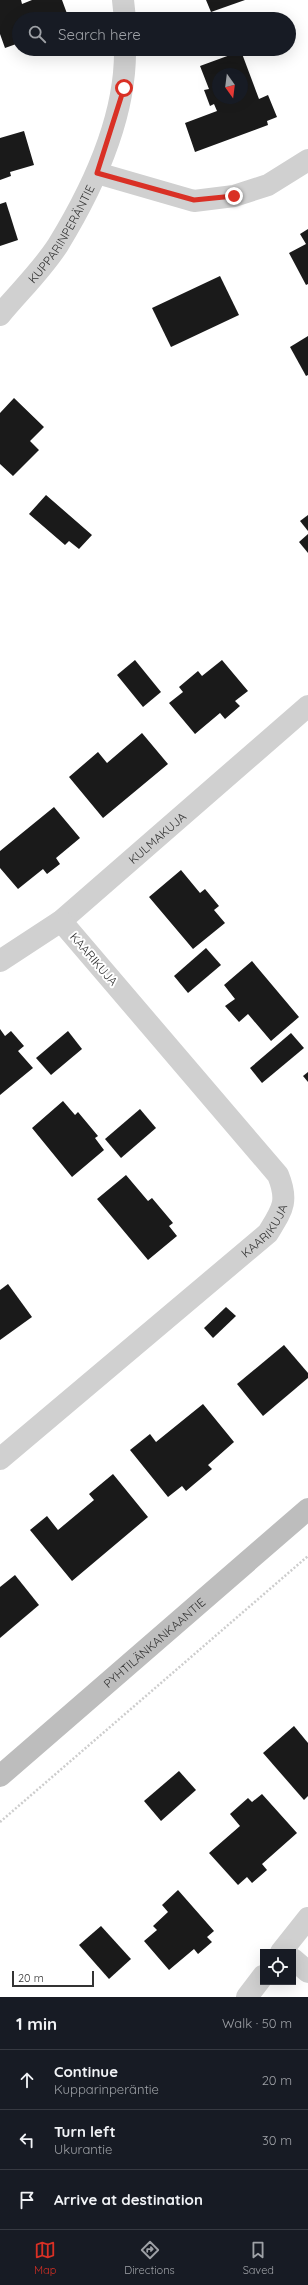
<!DOCTYPE html>
<meta charset="utf-8">
<style>
:root{--surface:#171b24;--page:#242831;--text:#f1f3f6;--muted:#9ea1a6;--line:#363941;--accent:#d93025}
body{margin:0;font-family:Quicksand,sans-serif;background:var(--page);color:var(--text)}
.controls{position:absolute;right:12px;bottom:12px;display:grid;overflow:hidden;border-radius:0px;box-shadow:0 4px 16px #0002}
.controls button{width:36px;height:36px;display:grid;place-items:center;padding:0;border:0;border-bottom:1px solid var(--line);background:var(--surface);color:var(--text);font:20px sans-serif}
.compass{position:absolute;left:212px;top:68px;width:36px;height:36px;border-radius:50%;background:var(--surface);box-shadow:0 4px 16px #0002;rotate:166deg}
.scale{position:absolute;left:12px;bottom:10px;width:82px;box-sizing:border-box;padding-left:4px;border:2px solid #333;border-top:0;font-size:11px;line-height:14px;white-space:nowrap;color:#333;-webkit-text-stroke:3px #fff;paint-order:stroke}
.stop{position:absolute;width:12px;height:12px;margin:-9px;border:3px solid #d93025;border-radius:50%;background:#fff}
.stop.end{background:#d93025;border-color:#fff;box-shadow:0 1px 4px #0008}
.list{margin:0;padding:0;list-style:none}
h2{display:flex;justify-content:space-between;align-items:center;height:52px;margin:0;padding:0 16px;font-size:17px}
h2 small{font-size:13px;font-weight:400;color:var(--muted)}
.list li{display:grid;grid-template-columns:26px 1fr auto;gap:12px;align-items:center;box-sizing:border-box;height:60px;padding:0 16px;border-top:1px solid var(--line)}
.list b{display:block;font-size:15px;white-space:nowrap}
.list p{margin:0;font-size:13px;white-space:nowrap;color:var(--muted)}
.list em{font-size:13px;font-style:normal;color:var(--muted)}
.icon{flex:none;width:22px;height:22px;fill:none;stroke:currentColor;stroke-width:2;stroke-linecap:round;stroke-linejoin:round}
.map{position:relative;flex:none;width:308px;height:1997px;overflow:hidden}
.search{position:absolute;background:var(--surface);box-shadow:0 4px 16px #0002;left:12px;right:12px;top:12px;height:44px;display:flex;align-items:center;gap:10px;box-sizing:border-box;padding:0 14px;border-radius:22px;color:var(--muted);font-size:15px}
.sheet{height:232px;background:var(--surface)}
nav{display:flex;justify-content:space-around;align-items:center;box-sizing:border-box;height:56px;border-top:1px solid var(--line);background:var(--surface);font-size:11px;color:var(--muted)}
nav a{display:grid;justify-items:center;gap:2px}
nav .on{color:var(--accent)}
.map>svg:first-child{display:block}
</style>
<div class="map">
<svg width="308" height="1997" viewBox="0 0 308 1997">
<rect width="100%" height="100%" fill="#fff"/>
<g fill="#1a1a1a" fill-rule="evenodd">
<polygon points="0,0 21,0 22,4 32,0 62,0 69,19 19,19 19,43 5,48 0,34"/>
<polygon points="206,0 245,0 211,12"/>
<path d="M241 51 259 99 268 95 277 117 267 121 268 125 195 152 185 123 217 111 214 104 210 106 204 90 209 89 200 66ZM218 74H242V98H218Z"/>
<polygon points="24,131 34,165 10,172 11,176 0,180 0,138"/>
<polygon points="6,202 18,240 0,246 0,204"/>
<polygon points="308,229 308,284 306,285 289,253 306,244 300,234"/>
<polygon points="220,276 239,315 171,347 152,308"/>
<polygon points="308,336 308,375 306,376 290,347"/>
<polygon points="14,398 44,427 30,441 39,450 13,476 0,464 0,413"/>
<polygon points="46,495 92,535 79,549 69,541 65,545 29,514"/>
<polygon points="308,515 308,531 300,521"/>
<polygon points="308,534 308,553 299,542"/>
<polygon points="135,660 161,692 143,707 117,675"/>
<polygon points="222,660 248,691 235,701 240,706 225,719 220,713 195,734 169,703 183,692 179,687 198,671 202,676"/>
<polygon points="142,733 168,764 103,818 69,777 98,752 107,763"/>
<polygon points="54,807 80,838 56,858 60,864 47,874 43,869 18,889 0,868 0,851"/>
<polygon points="181,870 200,893 205,889 219,906 214,910 225,923 193,949 149,897"/>
<polygon points="206,948 221,965 188,993 174,976"/>
<polygon points="252,961 299,1017 271,1041 248,1014 239,1022 225,1006 235,999 224,985"/>
<polygon points="0,1029 5,1036 11,1031 24,1046 18,1051 33,1068 0,1095"/>
<polygon points="68,1031 82,1049 51,1075 36,1058"/>
<polygon points="291,1033 304,1048 262,1083 250,1068"/>
<polygon points="308,1072 308,1082 303,1076"/>
<polygon points="63,1101 75,1115 78,1112 98,1136 95,1138 104,1150 72,1177 32,1128"/>
<polygon points="140,1109 156,1128 121,1158 105,1139"/>
<polygon points="126,1175 148,1201 152,1198 173,1223 169,1226 177,1236 148,1260 97,1199"/>
<polygon points="8,1284 32,1317 0,1340 0,1290"/>
<polygon points="226,1307 236,1316 213,1338 204,1328"/>
<polygon points="284,1345 308,1373 308,1378 263,1416 237,1384"/>
<polygon points="203,1404 234,1442 208,1465 212,1469 186,1491 182,1486 168,1497 130,1450 150,1434 156,1442"/>
<polygon points="113,1474 148,1517 72,1581 30,1530 47,1516 58,1530 94,1500 89,1494"/>
<polygon points="15,1575 39,1605 0,1638 0,1587"/>
<polygon points="294,1726 308,1743 308,1796 304,1800 263,1753"/>
<polygon points="179,1771 196,1790 161,1821 144,1801"/>
<polygon points="262,1794 297,1833 262,1864 267,1870 252,1883 247,1877 238,1885 209,1853 240,1826 230,1814 248,1798 252,1802"/>
<polygon points="178,1890 214,1931 207,1937 212,1942 198,1954 194,1949 169,1970 144,1941 157,1930 153,1926 168,1912 162,1905"/>
<polygon points="101,1926 131,1959 109,1979 79,1945"/>
</g>
<g fill="none" stroke-linecap="round" stroke-linejoin="round">
<polyline stroke="#cdcdcd" stroke-width="2.5" stroke-dasharray="2 2" stroke-linecap="butt" points="0,1822 308,1556"/>
<g stroke="#d0d0d0" stroke-width="22">
<polyline points="123,0 125,19"/>
<polyline points="97,173 194,201 234,196 268,185 308,160"/>
<path id="s1" d="M0 315C19 292 42 270 58 245 93 188 126 116 125 49"/>
<path id="s2" d="M0 961 61 921 308 706"/>
<path id="s3" d="M0 1459 268 1233C282 1210 289 1202 278 1175L61 921"/>
<polyline points="281,1952 308,1918"/>
<polyline points="293,1959 308,1972"/>
<polyline points="247,1997 263,1976"/>
</g>
<path stroke="#bdbdbd" stroke-width="22" id="s4" d="M0 1776 308 1509"/>
</g>
<g fill="none" stroke-linecap="round" stroke-linejoin="round">
<polyline stroke="#d93025" stroke-width="5" points="124,88 97,173 194,200 234,196"/>
</g>
<g text-anchor="middle" dominant-baseline="central" stroke-width="4" stroke-linejoin="round" paint-order="stroke">
<g font-size="12" fill="#333" stroke="#fff">
<text stroke="none"><textPath href="#s1" startOffset="102">KUPPARINPERÄNTIE</textPath></text>
<text stroke="none"><textPath href="#s2" startOffset="200">KULMAKUJA</textPath></text>
<text transform="translate(94 959) rotate(49)">KAARIKUJA</text>
<text stroke="none"><textPath href="#s3" startOffset="350">KAARIKUJA</textPath></text>
<text stroke="none"><textPath href="#s4" startOffset="204">PYHTILÄNKANKAANTIE</textPath></text>
</g>
</g>
</svg>
<div class="controls">
<button><svg class="icon" aria-label="locate" viewBox="0 0 24 24"><circle cx="12" cy="12" r="6"/><path d="M12 2v4M12 18v4M2 12h4M18 12h4"/></svg></button>
</div>
<svg class="compass" viewBox="-18 -18 36 36"><path d="M0-13l5 13h-10z" fill="#e53935"/><path d="M0 13l5-13h-10z" fill="#9ea1a6"/></svg>
<div class="scale">20 m</div>
<div class="stop" style="left:124px;top:88px"></div>
<div class="stop end" style="left:234px;top:196px"></div>
<div class="search"><svg class="icon" aria-label="search" viewBox="0 0 24 24"><circle cx="10" cy="10" r="6"/><path d="M15 15l6 6"/></svg>Search here</div>
</div>
<section class="sheet">
<h2>1 min<small>Walk · 50 m</small></h2>
<ul class="list">
<li><svg class="icon" aria-label="ahead" viewBox="0 0 24 24"><path d="M12 20V5M6 11l6-6 6 6"/></svg><div><b>Continue</b><p>Kupparinperäntie</p></div><em>20 m</em></li>
<li><svg class="icon" aria-label="left" viewBox="0 0 24 24"><path d="M17 20v-9H6M10 6l-5 5 5 5"/></svg><div><b>Turn left</b><p>Ukurantie</p></div><em>30 m</em></li>
<li><svg class="icon" aria-label="arrive" viewBox="0 0 24 24"><path d="M6 21V4h12l-3 4 3 4H6"/></svg><div><b>Arrive at destination</b></div></li>
</ul>
</section>
<nav>
<a class="on"><svg class="icon" aria-label="map" viewBox="0 0 24 24"><path d="M3 6l6-2 6 2 6-2v14l-6 2-6-2-6 2zM9 4v14M15 6v14"/></svg>Map</a>
<a><svg class="icon" aria-label="directions" viewBox="0 0 24 24"><path d="M12 3l9 9-9 9-9-9zM9 14v-3h6M13 9l2 2-2 2"/></svg>Directions</a>
<a><svg class="icon" aria-label="saved" viewBox="0 0 24 24"><path d="M7 4h10v16l-5-4-5 4z"/></svg>Saved</a>
</nav>
